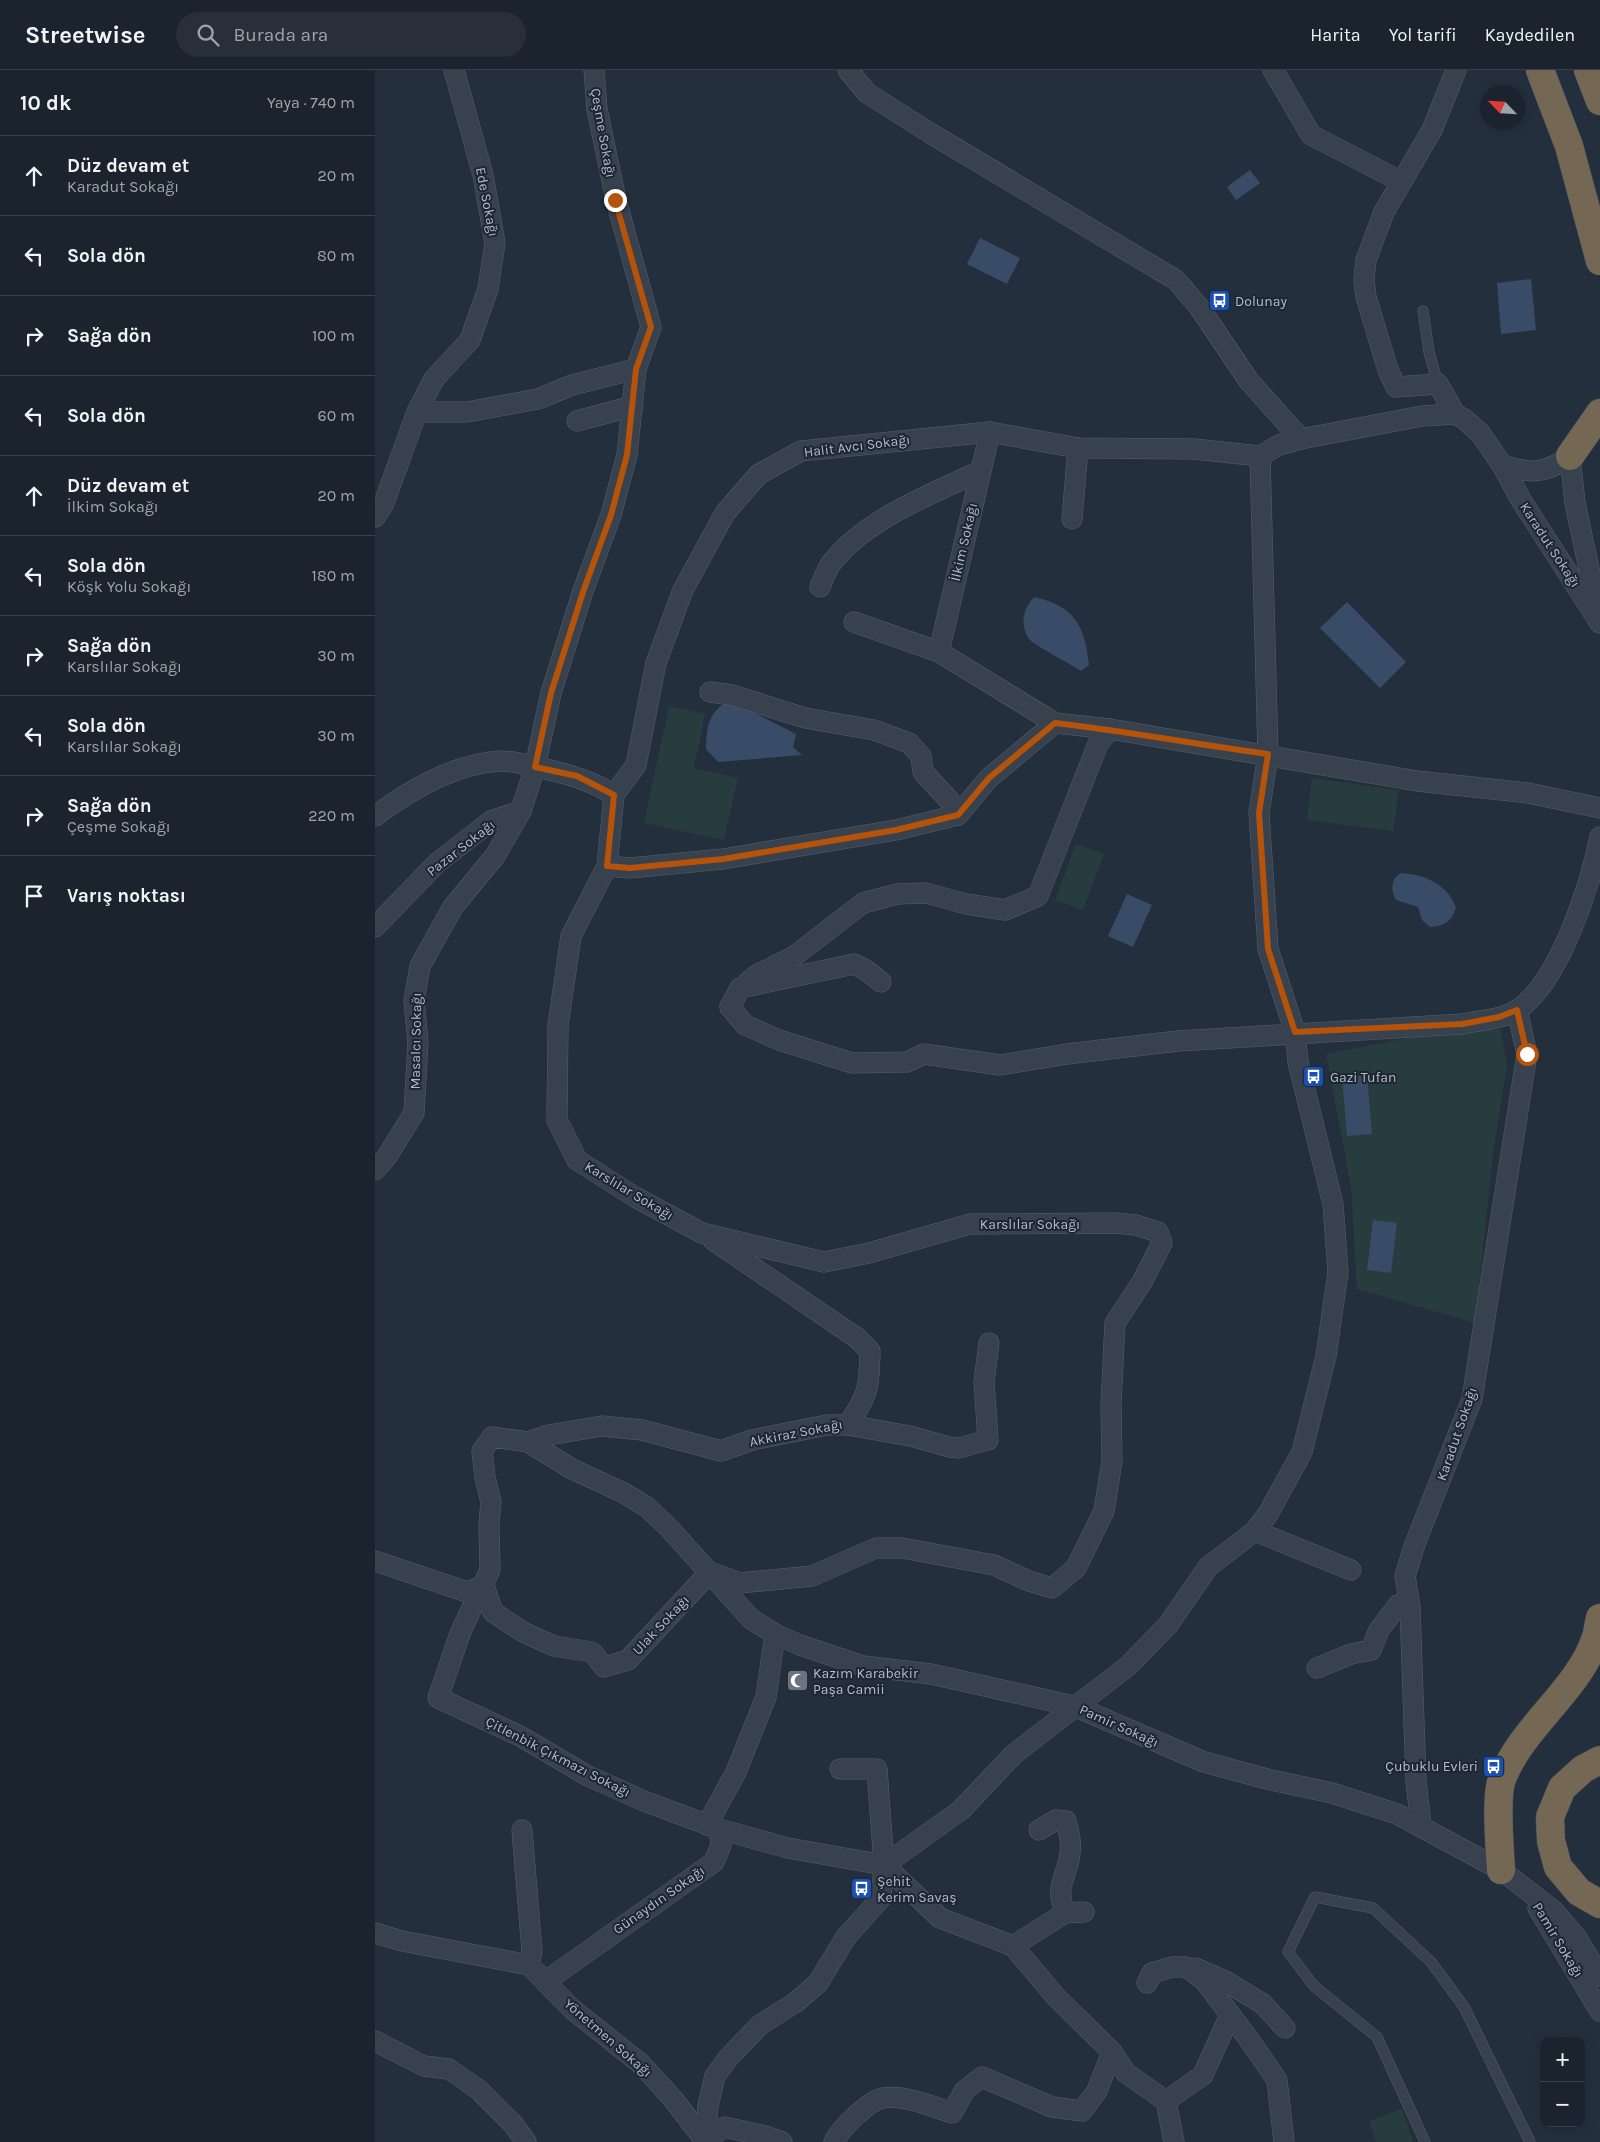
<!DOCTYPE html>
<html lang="tr">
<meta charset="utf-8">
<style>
:root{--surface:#1b232e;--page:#282f3a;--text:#f1f3f6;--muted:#a0a4aa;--line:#39404a}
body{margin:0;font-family:Karla,sans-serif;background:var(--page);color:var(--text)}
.controls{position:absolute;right:15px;bottom:15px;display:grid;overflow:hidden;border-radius:10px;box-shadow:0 2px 12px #0003}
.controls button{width:45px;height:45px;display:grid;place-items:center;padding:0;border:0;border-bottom:1px solid var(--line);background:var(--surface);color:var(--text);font:25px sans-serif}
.compass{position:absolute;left:1105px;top:15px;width:45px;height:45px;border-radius:50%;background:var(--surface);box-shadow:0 2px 12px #0003;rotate:295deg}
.stop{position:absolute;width:15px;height:15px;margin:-11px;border:4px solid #b45309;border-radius:50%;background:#fff}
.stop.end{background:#b45309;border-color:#fff;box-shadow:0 1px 5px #0008}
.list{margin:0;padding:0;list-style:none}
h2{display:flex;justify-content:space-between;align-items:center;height:65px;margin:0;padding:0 20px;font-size:21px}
h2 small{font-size:16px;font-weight:400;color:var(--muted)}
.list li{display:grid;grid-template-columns:32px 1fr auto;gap:15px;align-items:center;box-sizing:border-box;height:80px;padding:0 20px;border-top:1px solid var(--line)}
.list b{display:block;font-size:19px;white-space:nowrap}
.list p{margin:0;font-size:16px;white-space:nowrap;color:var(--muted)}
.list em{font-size:16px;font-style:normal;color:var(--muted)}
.icon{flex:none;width:28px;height:28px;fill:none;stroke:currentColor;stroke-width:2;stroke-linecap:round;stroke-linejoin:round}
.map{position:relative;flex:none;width:1225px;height:2072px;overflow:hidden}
header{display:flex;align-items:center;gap:30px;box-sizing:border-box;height:70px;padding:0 25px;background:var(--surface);border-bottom:1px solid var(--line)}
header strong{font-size:24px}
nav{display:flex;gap:28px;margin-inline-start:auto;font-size:18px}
.search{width:350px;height:45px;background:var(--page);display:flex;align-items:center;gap:12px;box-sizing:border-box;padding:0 18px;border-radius:28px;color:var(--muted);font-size:19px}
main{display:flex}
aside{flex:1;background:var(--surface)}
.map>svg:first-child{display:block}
</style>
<header>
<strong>Streetwise</strong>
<div class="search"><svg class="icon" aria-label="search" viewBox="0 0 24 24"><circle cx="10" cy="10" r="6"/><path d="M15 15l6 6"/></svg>Burada ara</div>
<nav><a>Harita</a><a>Yol tarifi</a><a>Kaydedilen</a></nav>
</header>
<main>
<aside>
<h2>10 dk<small>Yaya · 740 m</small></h2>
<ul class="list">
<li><svg class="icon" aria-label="ahead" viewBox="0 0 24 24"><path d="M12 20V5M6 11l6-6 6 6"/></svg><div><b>Düz devam et</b><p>Karadut Sokağı</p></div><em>20 m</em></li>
<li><svg class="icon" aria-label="left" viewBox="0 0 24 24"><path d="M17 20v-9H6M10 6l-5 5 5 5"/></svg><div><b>Sola dön</b></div><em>80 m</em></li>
<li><svg class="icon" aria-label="right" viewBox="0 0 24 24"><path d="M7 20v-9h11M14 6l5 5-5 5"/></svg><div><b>Sağa dön</b></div><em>100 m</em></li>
<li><svg class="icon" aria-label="left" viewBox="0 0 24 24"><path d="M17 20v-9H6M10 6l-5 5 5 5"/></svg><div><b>Sola dön</b></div><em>60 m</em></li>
<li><svg class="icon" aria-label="ahead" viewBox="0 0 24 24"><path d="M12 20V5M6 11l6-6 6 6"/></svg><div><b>Düz devam et</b><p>İlkim Sokağı</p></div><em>20 m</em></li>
<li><svg class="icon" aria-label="left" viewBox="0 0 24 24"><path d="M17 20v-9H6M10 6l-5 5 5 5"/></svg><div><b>Sola dön</b><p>Köşk Yolu Sokağı</p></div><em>180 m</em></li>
<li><svg class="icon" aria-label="right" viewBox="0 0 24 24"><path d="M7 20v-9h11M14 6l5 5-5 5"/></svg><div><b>Sağa dön</b><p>Karslılar Sokağı</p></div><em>30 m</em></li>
<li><svg class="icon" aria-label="left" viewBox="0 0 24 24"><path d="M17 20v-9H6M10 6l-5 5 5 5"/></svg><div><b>Sola dön</b><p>Karslılar Sokağı</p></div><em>30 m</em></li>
<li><svg class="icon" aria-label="right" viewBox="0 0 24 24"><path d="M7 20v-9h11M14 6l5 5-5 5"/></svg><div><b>Sağa dön</b><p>Çeşme Sokağı</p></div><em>220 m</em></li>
<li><svg class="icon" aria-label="arrive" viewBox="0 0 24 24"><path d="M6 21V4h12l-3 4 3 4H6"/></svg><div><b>Varış noktası</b></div></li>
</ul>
</aside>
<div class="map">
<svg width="1225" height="2072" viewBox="0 0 1225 2072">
<rect width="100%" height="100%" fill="#242f3e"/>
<g fill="#263c3f">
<polygon points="294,636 330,644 319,698 363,708 349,770 269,753"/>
<polygon points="937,708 1024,720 1018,761 932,750"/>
<polygon points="701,774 729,784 708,840 680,830"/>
<polygon points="1090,957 1126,960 1132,996 1118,1084 1100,1253 982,1219 976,1117 951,984"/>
<polygon points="1027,2039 1038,2072 1001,2072 994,2051"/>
</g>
<g fill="#394c67">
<polygon points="875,100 885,113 861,130 852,117"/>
<polygon points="605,168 645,188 632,214 592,194"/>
<polygon points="1156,209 1161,260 1126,264 1122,213"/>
<path d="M659 527C700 536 710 556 714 595L706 601C696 594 662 577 655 570 644 555 648 539 659 527Z"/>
<polygon points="972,532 1031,592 1005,618 945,558"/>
<path d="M351 632 370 638 421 664 418 677 427 685 343 692 331 679C332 658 332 645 351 632Z"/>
<path d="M1026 803C1050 805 1071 813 1081 837 1077 851 1070 856 1055 857L1047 850 1043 837 1021 830C1016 819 1015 810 1026 803Z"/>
<polygon points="752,824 777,835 758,877 733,866"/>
<polygon points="992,1005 997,1064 972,1066 967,1008"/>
<polygon points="998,1150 1022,1153 1016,1203 992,1200"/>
</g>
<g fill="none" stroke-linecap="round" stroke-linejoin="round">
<defs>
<g id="lane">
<polyline points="1048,241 1054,282 1063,314"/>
<polyline points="1050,2072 1002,1967 939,1916 913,1882 940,1827 998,1838 1056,1892 1089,1937 1155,2072"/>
</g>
<g id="street">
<polyline points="473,0 492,23 555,63 801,210 824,237 874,311 926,369"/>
<polyline points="898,0 936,65 1027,112"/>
<polyline points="42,342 92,342 163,329 197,315 261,299"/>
<polyline points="1080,344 1063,314 1021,317 1013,300 991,227 989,210 991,190 1009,142 1057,60 1081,0"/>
<polyline points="202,351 258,336"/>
<polyline points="885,386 904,375 926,369 1047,346 1080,344 1089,349 1105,363 1127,395 1146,430 1225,553"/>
<polyline points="1195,386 1200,433 1223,541"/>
<path d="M1127 395C1155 404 1171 404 1195 386"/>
<polyline points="0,447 9,433 42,342 59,309 95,270 113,219 120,173 108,105 79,0"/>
<polyline points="697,449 703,378"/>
<path d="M445 517C449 508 452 497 459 490 493 448 557 424 605 401"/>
<polyline points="479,552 564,582 680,653 735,659"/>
<polyline points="564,582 615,362"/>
<polyline points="335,622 357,625 430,648 499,660 534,673 546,686 548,702 574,730 583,745"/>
<polyline points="239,725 261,695 281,593 308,520 350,443 384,404 426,381 615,362 703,378 819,379 885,386"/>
<path d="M0 746C35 720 81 693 126 691 141 691 156 696 171 699 196 705 217 711 239 725L232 796 196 866 183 955 182 1050 202 1090 260 1127 327 1163 449 1192 494 1183 595 1154 740 1153 761 1155 783 1162 787 1173 767 1212 740 1253 736 1334 737 1391 729 1441 701 1498 677 1518 654 1511 619 1495 527 1478H501L437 1506 365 1513 338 1503"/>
<polyline points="232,796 255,798 348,789 521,760 583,745 614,708 680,653"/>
<polyline points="0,857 62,793 116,751 146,741 160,697 176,623 208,521 236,445 252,385 261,299 276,257 241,130 222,39 219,0"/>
<path d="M506 912 491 900 479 894 365 918 355 937 370 955 404 970 477 993 532 992 549 984 625 995 692 984 803 971 1087 954C1104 950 1127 950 1142 940 1185 912 1215 815 1225 767"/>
<polyline points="371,914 380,906 418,887 488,833 522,824 551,823 591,834 630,840 663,826 723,674 735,659 1042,711 1153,723 1225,738"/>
<polyline points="0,1100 11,1088 39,1043 43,972 39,931 45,896 78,837 120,786 146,741"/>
<polyline points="473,1355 535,1366 574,1377 584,1378 613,1370 609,1312 614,1273"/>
<path d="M153 1372 174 1365 227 1356 267 1360 346 1381 377 1370 452 1355H473C494 1323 494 1319 495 1281L482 1268 338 1170"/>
<polyline points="880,1461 976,1500"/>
<polyline points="0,1491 92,1522 109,1516 118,1542 148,1562 179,1576 217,1582 229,1597 253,1590 335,1502"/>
<polyline points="942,1598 976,1584 996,1580 1004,1560 1023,1535 1035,1537"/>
<polyline points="332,1755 361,1702 391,1627 400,1564"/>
<polyline points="1046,1755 1041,1711 1035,1537 1030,1506 1040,1474 1097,1329 1152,984 1142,940"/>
<polyline points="344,1759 413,1778 509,1795 565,1848 638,1876 681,1927 737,1982 751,2003 791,2031 799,2072"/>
<polyline points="147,1760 157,1881 154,1895"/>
<path d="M664 1760 681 1750 691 1751C695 1763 697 1776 694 1790 688 1814 681 1817 690 1843"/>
<polyline points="509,1795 586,1740 639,1684 753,1596 793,1555 833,1497 880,1461 893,1444 927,1382 951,1286 963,1202 958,1134 923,992 920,962 893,879 884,743 893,684 885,386"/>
<polyline points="1163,1838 1225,1941"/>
<polyline points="0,1863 27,1871 154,1895 197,1939 266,1994 298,2029 331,2072"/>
<polyline points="638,1876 690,1843 709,1842"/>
<polyline points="820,1898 850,1911 888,1934 910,1958"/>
<polyline points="171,1911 339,1792 346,1775 344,1759 269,1731 213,1706 145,1666 63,1628 86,1561 115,1500 114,1454 116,1432 110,1407 107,1381 117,1367 153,1372 197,1399 249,1423 272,1437 294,1458 376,1549 400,1564 425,1575 488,1596 556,1604 699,1636 829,1692 892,1709 957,1723 1022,1744 1126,1800 1179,1841 1201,1867 1225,1906"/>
<polyline points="772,1913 777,1903 797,1897 811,1897 829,1910 873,1968 902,2010 909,2072"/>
<polyline points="0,1971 49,1996 74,1999 104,2020 138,2054 151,2072"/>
<polyline points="791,2031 828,2005 855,1945"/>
<polyline points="330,2070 333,2036 340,2006 354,1987 385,1955 421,1932 443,1913 471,1867 506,1828 509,1795 502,1699 465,1699"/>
<polyline points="330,2070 350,2057 390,2066 407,2072"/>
<path d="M459 2072C466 2058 493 2031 508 2028 527 2024 559 2037 577 2043L590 2020 607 2007 677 2037 707 2041 722 2021 737 1982"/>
</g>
<g id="highway">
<polyline points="1165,0 1194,76 1225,191"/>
<polyline points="1213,0 1225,31"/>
<polyline points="1195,386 1225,343"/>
<polyline points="1225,1690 1208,1699 1187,1718 1175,1747 1176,1771 1183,1797 1204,1822 1225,1834"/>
<path d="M1126 1800C1125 1780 1120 1727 1127 1709 1146 1658 1203 1620 1220 1570 1223 1563 1223 1555 1225 1548"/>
</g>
</defs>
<use href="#lane" stroke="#565f6c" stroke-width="11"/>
<use href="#street" stroke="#565f6c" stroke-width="21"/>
<use href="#highway" stroke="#434c59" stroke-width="29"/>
<use href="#lane" stroke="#38414e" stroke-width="10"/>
<use href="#street" stroke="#38414e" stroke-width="20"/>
<use href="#highway" stroke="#746855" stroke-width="28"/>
</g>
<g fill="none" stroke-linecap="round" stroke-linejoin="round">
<path stroke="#b45309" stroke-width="6" d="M240 130 276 257 261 299 252 385 236 445 208 522 176 623 160 697 202 706 239 725 232 796 255 798 348 789 521 760 583 745 614 708 680 653C752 661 822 675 893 684L884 743 893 879 920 962 1087 954 1124 947 1142 940 1152 984"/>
</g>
<defs>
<symbol id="bus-square" viewBox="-11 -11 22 22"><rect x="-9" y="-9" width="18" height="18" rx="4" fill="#1a4fb4" stroke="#1d2633"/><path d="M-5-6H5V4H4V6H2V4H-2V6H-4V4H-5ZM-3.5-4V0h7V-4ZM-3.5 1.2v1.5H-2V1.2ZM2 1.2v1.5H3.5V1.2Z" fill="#fff"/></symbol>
<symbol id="mosque-square" viewBox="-11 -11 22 22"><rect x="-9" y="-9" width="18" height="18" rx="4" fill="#6b7280" stroke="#1d2633"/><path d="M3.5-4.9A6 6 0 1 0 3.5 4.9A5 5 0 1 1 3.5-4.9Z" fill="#fff"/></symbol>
</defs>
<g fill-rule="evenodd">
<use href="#bus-square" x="832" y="218" width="25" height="25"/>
<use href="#bus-square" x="926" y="994" width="25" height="25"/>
<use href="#mosque-square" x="410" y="1598" width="25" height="25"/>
<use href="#bus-square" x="1106" y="1684" width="25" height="25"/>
<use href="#bus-square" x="474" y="1806" width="25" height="25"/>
</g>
<g text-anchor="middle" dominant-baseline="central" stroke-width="4" stroke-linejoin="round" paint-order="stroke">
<g font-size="14" fill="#b4bcc9" stroke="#1d2633">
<text transform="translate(228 63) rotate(80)">Çeşme Sokağı</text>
<text transform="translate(112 132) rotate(79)">Ede Sokağı</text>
<text transform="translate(482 376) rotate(-7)">Halit Avcı Sokağı</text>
<text transform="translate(589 472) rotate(-77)">İlkim Sokağı</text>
<text transform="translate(1175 475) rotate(57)">Karadut Sokağı</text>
<text transform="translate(86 778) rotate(-38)">Pazar Sokağı</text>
<text transform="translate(41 971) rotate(-89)">Masalcı Sokağı</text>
<text transform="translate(254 1121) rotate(31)">Karslılar Sokağı</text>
<text x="655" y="1154">Karslılar Sokağı</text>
<text transform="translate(421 1363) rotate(-11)">Akkiraz Sokağı</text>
<text transform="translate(1082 1364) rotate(-71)">Karadut Sokağı</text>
<text transform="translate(286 1555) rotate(-47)">Ulak Sokağı</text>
<text transform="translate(744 1656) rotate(24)">Pamir Sokağı</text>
<text transform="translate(183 1687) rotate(27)">Çitlenbik Çıkmazı Sokağı</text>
<text transform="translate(284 1830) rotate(-35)">Günaydın Sokağı</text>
<text transform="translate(1183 1870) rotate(59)">Pamir Sokağı</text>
<text transform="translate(233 1968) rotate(41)">Yönetmen Sokağı</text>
</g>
<g font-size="14" fill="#b4bcc9" stroke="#1d2633" text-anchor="start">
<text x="860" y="231">Dolunay</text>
<text x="955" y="1007">Gazi Tufan</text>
<text x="438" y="1603">Kazım Karabekir<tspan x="438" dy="16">Paşa Camii</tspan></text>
<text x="1103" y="1696" text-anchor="end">Çubuklu Evleri</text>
<text x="502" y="1811">Şehit<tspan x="502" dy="16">Kerim Savaş</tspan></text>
</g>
</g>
</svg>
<div class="controls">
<button>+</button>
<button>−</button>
</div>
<svg class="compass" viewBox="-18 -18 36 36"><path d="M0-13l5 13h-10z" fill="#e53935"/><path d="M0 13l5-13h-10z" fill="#a0a4aa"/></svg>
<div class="stop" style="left:1152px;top:984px"></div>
<div class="stop end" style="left:240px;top:130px"></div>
</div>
</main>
